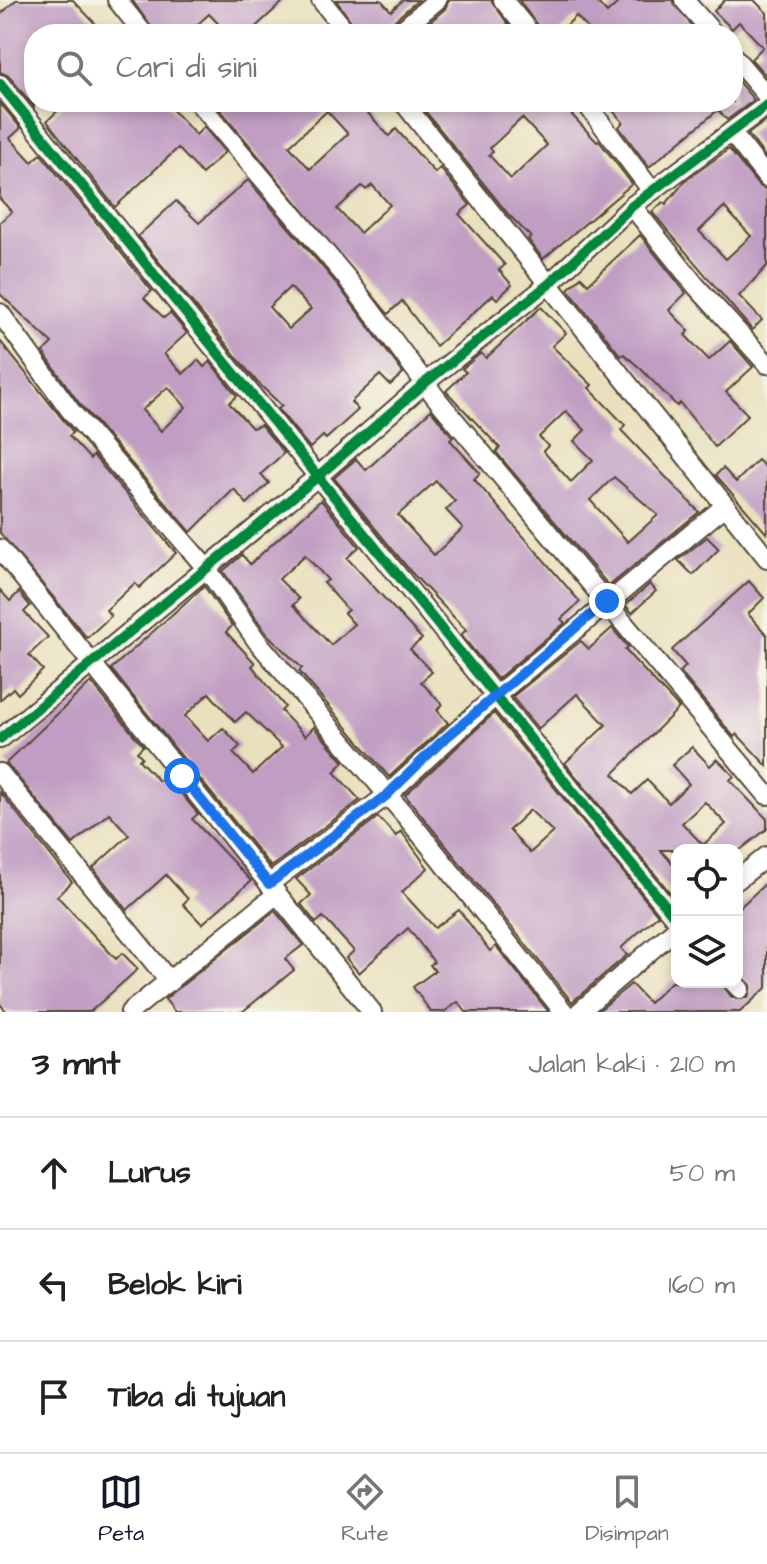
<!DOCTYPE html>
<html lang="id">
<meta charset="utf-8">
<style>
:root{--surface:#fff;--page:#f2f2f2;--text:#222;--muted:#767676;--line:#e0e0e0;--accent:#111827}
body{margin:0;font-family:"Architects Daughter",sans-serif;background:var(--page);color:var(--text)}
.controls{position:absolute;right:24px;bottom:24px;display:grid;overflow:hidden;border-radius:16px;box-shadow:0 4px 12px #0003}
.controls button{width:72px;height:72px;display:grid;place-items:center;padding:0;border:0;border-bottom:2px solid var(--line);background:var(--surface);color:var(--text);font:40px sans-serif}
.stop{position:absolute;width:24px;height:24px;margin:-18px;border:6px solid #1a73e8;border-radius:50%;background:#fff}
.stop.end{background:#1a73e8;border-color:#fff;box-shadow:0 2px 8px #0008}
.list{margin:0;padding:0;list-style:none}
h2{display:flex;justify-content:space-between;align-items:center;height:104px;margin:0;padding:0 32px;font-size:34px}
h2 small{font-size:26px;font-weight:400;color:var(--muted)}
.list li{display:grid;grid-template-columns:52px 1fr auto;gap:24px;align-items:center;box-sizing:border-box;height:112px;padding:0 32px;border-top:2px solid var(--line)}
.list b{display:block;font-size:30px;white-space:nowrap}
.list em{font-size:26px;font-style:normal;color:var(--muted)}
.icon{flex:none;width:44px;height:44px;fill:none;stroke:currentColor;stroke-width:2;stroke-linecap:round;stroke-linejoin:round}
.map{position:relative;flex:none;width:767px;height:1012px;overflow:hidden}
.search{position:absolute;background:var(--surface);box-shadow:0 4px 12px #0003;left:24px;right:24px;top:24px;height:88px;display:flex;align-items:center;gap:20px;box-sizing:border-box;padding:0 28px;border-radius:32px;color:var(--muted);font-size:30px}
.sheet{height:440px;background:var(--surface)}
nav{display:flex;justify-content:space-around;align-items:center;box-sizing:border-box;height:112px;border-top:2px solid var(--line);background:var(--surface);font-size:22px;color:var(--muted)}
nav a{display:grid;justify-items:center;gap:4px}
nav .on{color:var(--accent)}
.map>svg:first-child{display:block}
</style>
<div class="map">
<svg width="767" height="1012" viewBox="0 0 767 1012">
<rect width="100%" height="100%" fill="#f7f3e8"/>
<filter id="ink" filterUnits="userSpaceOnUse"><feTurbulence type="fractalNoise" baseFrequency=".0125" numOctaves="2"/><feDisplacementMap in="SourceGraphic" scale="16" xChannelSelector="R" yChannelSelector="G"/><feConvolveMatrix kernelMatrix="1 2 1 2 8 2 1 2 1" color-interpolation-filters="sRGB"/></filter>
<filter id="wash" filterUnits="userSpaceOnUse"><feTurbulence type="fractalNoise" baseFrequency=".006" numOctaves="4" result="noise"/><feDisplacementMap in="SourceGraphic" scale="32" xChannelSelector="R" yChannelSelector="G"/><feGaussianBlur stdDeviation="1.8" result="paint"/><feColorMatrix in="noise" values="0 0 0 0 0 0 0 0 0 0 0 0 0 0 0 0 0 1.4 0 .05"/><feComposite in="paint" operator="in"/></filter>
<g filter="url(#wash)">
<rect width="100%" height="100%" fill="#e9e1be"/>
<g id="blocks">
<g fill="#c09dc2" fill-rule="evenodd">
<polygon points="16,0 73,0 105,34 34,34 34,107 9,76 0,72 0,15"/>
<polygon points="132,0 285,0 248,34 228,34 209,14 187,34 156,34"/>
<polygon points="336,0 381,0 391,11 403,0 418,0 389,25 385,34 360,34"/>
<polygon points="449,0 491,0 515,34 416,34 445,9"/>
<polygon points="519,0 595,0 607,13 621,0 672,0 698,34 593,34 576,16 558,34 543,34"/>
<polygon points="725,0 754,0 767,13 767,77 751,59 763,47 739,22 732,29 714,11"/>
<polygon points="736,79 754,100 727,120 718,110 649,167 619,127 623,122 605,102 733,102 733,82"/>
<polygon points="67,102 165,102 196,135 204,127 225,152 202,174 178,148 115,207 47,121"/>
<path d="M214 102H376L366 111 389 136 396 129 435 173 440 168 470 205 459 214 505 265 499 270 512 285 497 299 493 295 436 346 402 301 388 314ZM327 111 348 134 310 169 289 146ZM372 185 390 205 360 233 337 209 362 186 366 190Z"/>
<path d="M418 102H560L597 142 599 141 632 184 543 259 528 239 531 237 508 214ZM522 118 547 145 511 179 489 155 493 152 490 148Z"/>
<path d="M0 103 21 128 10 138 32 162 41 154 152 291 144 298 164 318 170 313 187 333 164 354 183 374 198 360 204 367 210 362 237 396 229 403 252 428 261 425 284 453 261 474 269 483 247 504 234 489 191 532 79 403 43 352 52 343 0 294V222L12 212 0 199ZM168 387 186 407 161 431 142 410Z"/>
<polygon points="767,120 767,159 748,134"/>
<path d="M729 149 758 185 767 190V266L739 296 762 320 752 330 652 212 663 202 666 204 686 180ZM724 207 751 236 726 259 699 231Z"/>
<path d="M248 180 337 284 403 373 390 385 380 375 351 402 358 410 326 439 323 436 310 448 278 409 282 406 257 382 138 236 176 201 199 223ZM290 287 311 309 289 329 269 307Z"/>
<polygon points="640,235 686,293 669,310 689,331 685,335 709,360 730,341 753,367 726,392 748,415 715,447 680,403 677,406 641,369 624,354 621,356 568,289 581,277 588,284"/>
<path d="M541 307 566 333 552 346 592 385 589 388 625 425 621 430 699 512 609 586 496 452 500 448 446 391 466 372 462 369 481 353 486 358ZM566 411 585 430 574 441 593 460 571 482 543 451 548 446 539 437ZM614 477 658 515 628 542 590 500Z"/>
<polygon points="0,341 73,432 69,436 90,459 93,455 176,553 139,588 135,583 106,610 111,616 87,638 0,533"/>
<path d="M431 410 453 437 450 440 480 473 474 479 580 602 561 619 565 623 497 679 461 635 466 630 411 572 334 478 356 459 366 470ZM436 481 455 501 446 510 463 528 434 555 398 515Z"/>
<polygon points="758,460 767,469 767,534 716,475 723,468 736,482"/>
<path d="M321 500 359 547 347 558 422 639 410 649 432 672 421 682 442 704 437 710 448 723 389 777 299 671 302 668 267 634 223 571 242 555 250 564ZM305 555 328 580 324 583 348 610 344 613 354 624 331 645 293 605 299 599 279 579Z"/>
<polygon points="707,537 719,549 693,575 678,560"/>
<polygon points="749,581 764,598 748,614 767,635 767,766 737,734 734,737 680,672 686,666 672,650"/>
<polygon points="650,584 656,591 632,613 625,605"/>
<path d="M204 586 232 626 226 632 255 663 252 666 285 707 281 711 305 736 314 727 344 762 334 772 360 800 271 867 111 669ZM209 693 235 722 246 712 282 747 253 774 233 753 240 746 223 728 208 741 185 716Z"/>
<polygon points="0,590 10,601 19,592 30,606 24,612 48,637 29,655 43,670 18,694 13,688 0,700"/>
<path d="M612 628 628 647 625 650 679 708 613 774 632 794 647 780 669 803 689 784 672 765 692 747 710 766 717 759 734 776 730 780 767 819V829L740 850H660L677 868 675 899 565 763 606 725 577 694 538 729 512 697 581 641 589 649ZM705 802 726 824 703 845 682 823Z"/>
<polygon points="91,682 143,746 137,752 142,757 139,760 159,781 167,776 198,814 192,819 251,881 202,924 183,904 188,899 166,875 127,910 93,868 129,835 109,813 73,844 6,763"/>
<path d="M494 713 658 915 621 948 627 955 572 1002 405 795ZM530 810 553 832 530 853 509 830Z"/>
<polygon points="0,792 72,882 57,896 116,959 122,953 138,969 90,1012 7,1012 0,1004"/>
<polygon points="378,817 396,836 401,831 428,868 402,892 435,928 459,910 490,951 496,946 549,1012 466,1012 458,1002 444,1012 431,1012 413,987 435,971 430,965 434,962 408,928 359,973 346,958 354,951 323,917 316,923 301,904 311,895 296,879"/>
<polygon points="767,882 767,987 740,1012 597,1012 631,984 649,1003 671,982 721,982 732,998 748,998 751,985 737,971 737,910"/>
<polygon points="275,911 303,945 285,959 294,970 242,1012 175,1012 165,999"/>
</g>
</g>
</g>
<g filter="url(#ink)">
<use href="#blocks" fill-opacity="0" stroke="#554536" stroke-width="2"/>
<g fill="none" stroke-linecap="round" stroke-linejoin="round">
<defs>
<g id="minor">
<polyline points="117,0 144,34"/>
<polyline points="321,0 348,34"/>
<polyline points="503,0 531,34"/>
<polyline points="684,0 714,34"/>
<polyline points="397,34 437,0"/>
<polyline points="733,56 767,96"/>
<polyline points="0,84 677,920"/>
<polyline points="198,102 346,277 437,399 767,795"/>
<polyline points="403,102 767,558"/>
<polyline points="585,102 652,191"/>
<polyline points="731,132 767,178"/>
<polyline points="632,206 696,286 767,364"/>
<polyline points="0,313 70,410 207,569 257,641 409,820 564,1012"/>
<polyline points="0,549 372,1012"/>
<polyline points="0,739 316,478 426,382 549,284 632,206 767,105"/>
<polyline points="0,773 170,982"/>
<polyline points="737,880 767,856"/>
<polyline points="269,884 386,796 494,697 725,506"/>
<polyline points="733,982 740,989"/>
<polyline points="130,1012 277,894"/>
<polyline points="579,1012 677,928"/>
</g>
</defs>
<use href="#minor" stroke="#554536" stroke-width="22"/>
<use href="#minor" stroke="#fff" stroke-width="18"/>
<defs>
<g id="cycleway">
<polyline points="0,84 677,920"/>
<polyline points="0,739 316,478 426,382 549,284 632,206 767,105"/>
</g>
</defs>
<use href="#cycleway" stroke="#f7f3e8" stroke-width="15"/>
<use href="#cycleway" stroke="#00873e" stroke-width="10"/>
</g>
</g>
<g fill="none" stroke-linecap="round" stroke-linejoin="round" filter="url(#ink)">
<polyline stroke="#1a73e8" stroke-width="10" points="182,776 269,884 386,796 440,743 607,601"/>
</g>
</svg>
<div class="controls">
<button><svg class="icon" aria-label="locate" viewBox="0 0 24 24"><circle cx="12" cy="12" r="6"/><path d="M12 2v4M12 18v4M2 12h4M18 12h4"/></svg></button>
<button><svg class="icon" aria-label="layers" viewBox="0 0 24 24"><path d="M12 4l9 5-9 5-9-5zM3 14l9 5 9-5"/></svg></button>
</div>
<div class="stop" style="left:182px;top:776px"></div>
<div class="stop end" style="left:607px;top:601px"></div>
<div class="search"><svg class="icon" aria-label="search" viewBox="0 0 24 24"><circle cx="10" cy="10" r="6"/><path d="M15 15l6 6"/></svg>Cari di sini</div>
</div>
<section class="sheet">
<h2>3 mnt<small>Jalan kaki · 210 m</small></h2>
<ul class="list">
<li><svg class="icon" aria-label="ahead" viewBox="0 0 24 24"><path d="M12 20V5M6 11l6-6 6 6"/></svg><div><b>Lurus</b></div><em>50 m</em></li>
<li><svg class="icon" aria-label="left" viewBox="0 0 24 24"><path d="M17 20v-9H6M10 6l-5 5 5 5"/></svg><div><b>Belok kiri</b></div><em>160 m</em></li>
<li><svg class="icon" aria-label="arrive" viewBox="0 0 24 24"><path d="M6 21V4h12l-3 4 3 4H6"/></svg><div><b>Tiba di tujuan</b></div></li>
</ul>
</section>
<nav>
<a class="on"><svg class="icon" aria-label="map" viewBox="0 0 24 24"><path d="M3 6l6-2 6 2 6-2v14l-6 2-6-2-6 2zM9 4v14M15 6v14"/></svg>Peta</a>
<a><svg class="icon" aria-label="directions" viewBox="0 0 24 24"><path d="M12 3l9 9-9 9-9-9zM9 14v-3h6M13 9l2 2-2 2"/></svg>Rute</a>
<a><svg class="icon" aria-label="saved" viewBox="0 0 24 24"><path d="M7 4h10v16l-5-4-5 4z"/></svg>Disimpan</a>
</nav>
